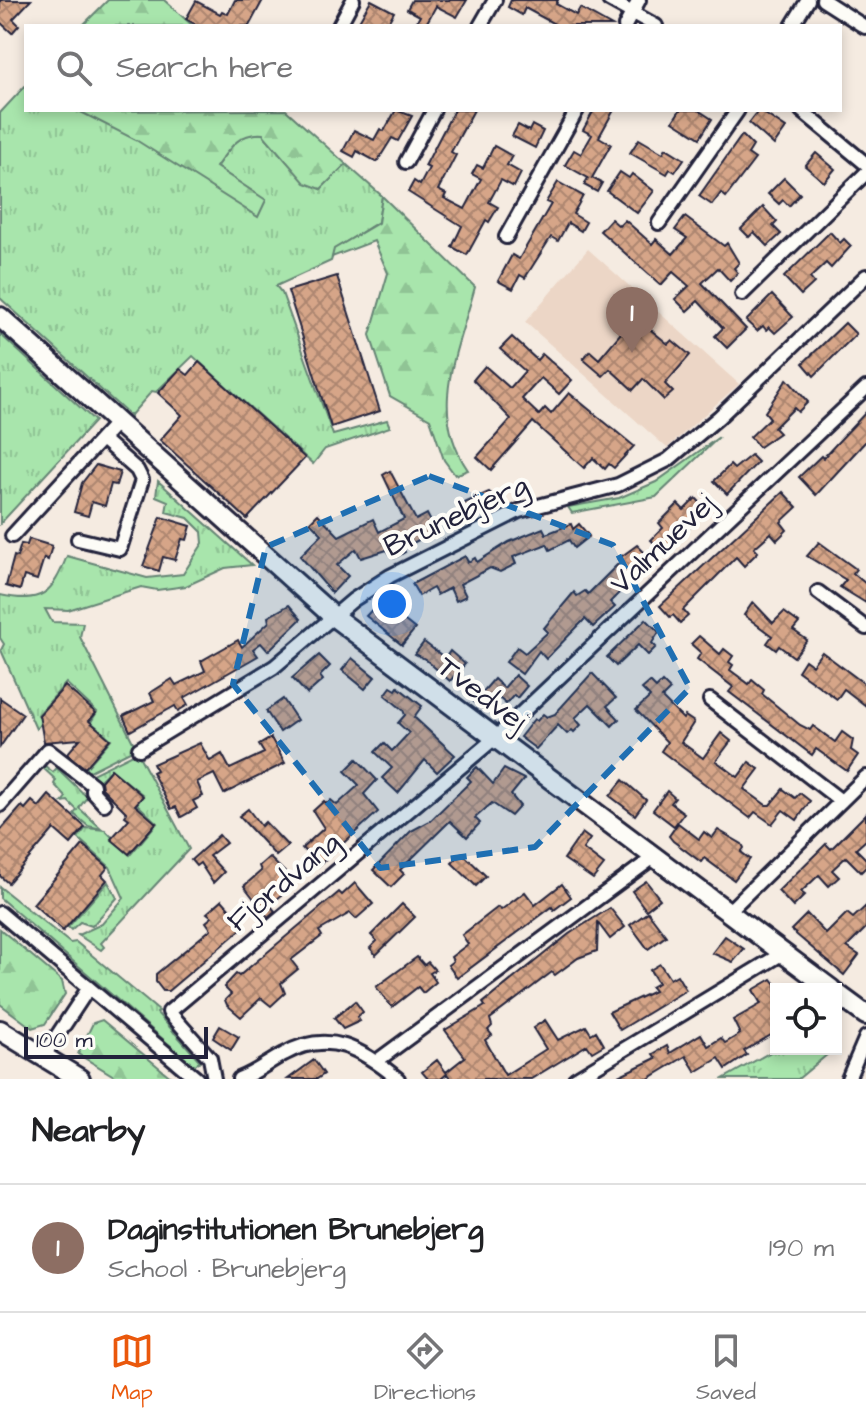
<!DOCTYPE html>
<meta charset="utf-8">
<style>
:root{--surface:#fff;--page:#f6f6f6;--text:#202124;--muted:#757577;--line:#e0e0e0;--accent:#ea580c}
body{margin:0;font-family:"Architects Daughter",sans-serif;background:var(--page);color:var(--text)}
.controls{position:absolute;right:24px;bottom:24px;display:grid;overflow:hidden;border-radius:0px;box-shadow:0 4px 12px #0003}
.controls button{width:72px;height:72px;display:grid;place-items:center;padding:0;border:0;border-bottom:2px solid var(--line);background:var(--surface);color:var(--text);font:40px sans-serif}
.scale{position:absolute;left:24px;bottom:20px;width:184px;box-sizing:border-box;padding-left:8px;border:4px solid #22223b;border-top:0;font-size:22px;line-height:28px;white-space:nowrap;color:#22223b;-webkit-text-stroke:6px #fdfcf7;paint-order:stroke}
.you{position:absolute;left:392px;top:604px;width:28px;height:28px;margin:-20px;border:6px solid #fff;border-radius:50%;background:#1a73e8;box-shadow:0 0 0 12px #1a73e833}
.badge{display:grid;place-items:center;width:52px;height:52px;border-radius:50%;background:var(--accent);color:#fff;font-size:26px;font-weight:700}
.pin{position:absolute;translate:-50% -66px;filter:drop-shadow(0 2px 4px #0008)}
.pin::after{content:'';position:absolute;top:42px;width:28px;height:24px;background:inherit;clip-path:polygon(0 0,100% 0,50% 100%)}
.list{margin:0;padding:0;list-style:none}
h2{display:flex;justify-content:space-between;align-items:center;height:104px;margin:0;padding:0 32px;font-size:34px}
h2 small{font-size:26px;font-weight:400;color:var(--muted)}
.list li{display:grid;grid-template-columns:52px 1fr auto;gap:24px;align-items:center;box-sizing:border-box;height:128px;padding:0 32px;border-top:2px solid var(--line)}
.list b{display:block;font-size:30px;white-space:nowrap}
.list p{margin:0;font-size:26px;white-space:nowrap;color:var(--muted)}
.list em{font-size:26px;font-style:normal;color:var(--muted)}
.icon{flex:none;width:44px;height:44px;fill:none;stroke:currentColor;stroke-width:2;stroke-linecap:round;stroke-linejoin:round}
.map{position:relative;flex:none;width:866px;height:1079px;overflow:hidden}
.search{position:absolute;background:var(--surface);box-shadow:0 4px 12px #0003;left:24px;right:24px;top:24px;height:88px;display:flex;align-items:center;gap:20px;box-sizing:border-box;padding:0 28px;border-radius:0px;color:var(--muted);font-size:30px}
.sheet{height:232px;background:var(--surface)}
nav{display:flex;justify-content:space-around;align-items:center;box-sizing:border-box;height:112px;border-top:2px solid var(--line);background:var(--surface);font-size:22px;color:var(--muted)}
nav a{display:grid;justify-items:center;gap:4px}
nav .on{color:var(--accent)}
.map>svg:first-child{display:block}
</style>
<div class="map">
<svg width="866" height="1079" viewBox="0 0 866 1079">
<defs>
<pattern id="grass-tufts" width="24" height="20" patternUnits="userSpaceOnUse" patternTransform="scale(2)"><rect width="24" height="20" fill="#a8e5ac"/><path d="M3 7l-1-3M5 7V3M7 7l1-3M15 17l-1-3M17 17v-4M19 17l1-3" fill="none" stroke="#90c495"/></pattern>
<pattern id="forest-firs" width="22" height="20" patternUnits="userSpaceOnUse" patternTransform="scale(2)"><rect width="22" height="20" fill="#a8e5ac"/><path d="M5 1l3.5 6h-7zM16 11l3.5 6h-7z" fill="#90c495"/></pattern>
<pattern id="building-cross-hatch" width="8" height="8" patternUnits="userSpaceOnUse" patternTransform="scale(2)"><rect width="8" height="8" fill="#d6a588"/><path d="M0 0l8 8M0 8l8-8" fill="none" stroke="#ad8670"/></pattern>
</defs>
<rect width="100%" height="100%" fill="#f5ebe1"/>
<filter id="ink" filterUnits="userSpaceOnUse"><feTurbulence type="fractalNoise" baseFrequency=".0125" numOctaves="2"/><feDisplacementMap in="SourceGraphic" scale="16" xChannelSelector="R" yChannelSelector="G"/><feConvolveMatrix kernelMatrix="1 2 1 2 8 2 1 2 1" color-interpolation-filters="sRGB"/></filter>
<g filter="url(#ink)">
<polygon fill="#ecd6c6" points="588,249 739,384 667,448 525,322"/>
<g fill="url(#grass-tufts)" stroke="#658474" stroke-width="2">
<path d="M26 85V110H80L265 200 216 167C229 149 238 132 263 134L290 165 321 188 346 164 382 196 378 222 335 249 331 261 276 286 282 293 333 435 387 420 390 427 325 449 313 464 193 356 156 392 152 391 130 416 0 298V113Z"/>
<polygon points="0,334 95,421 0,524"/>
<polygon points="719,437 656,497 572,513 568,507 619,498 656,482"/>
<path d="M158 481 252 565 225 568 186 586 157 590 141 587 68 610 45 609 52 622 83 623 80 637 136 748 88 772 85 769 111 739 91 722 97 712 66 683 38 715 43 720 36 729 1 650 4 644 0 638V595C42 604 52 594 67 556L147 578 183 574 203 543 202 532 188 518 166 512 168 501 156 496Z"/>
<polygon points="137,752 189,849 101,943 104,947 101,950 78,935 102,924 124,898 110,867 78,838 86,828 105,830 130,855 157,823 137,804 143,795 111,769 98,782 92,774"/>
<polygon points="45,766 53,772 57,768 87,797 79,808 102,829 88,826 74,814 77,810 68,801 62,802 66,797 54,784 56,780 43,768"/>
<polygon points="108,882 117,898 92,926 80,922 71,930 68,927"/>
<polygon points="0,887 70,943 76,942 159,1011 157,1013 200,1061 194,1066 0,898"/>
<polygon points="776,1049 834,1049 798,1079 723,1079"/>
</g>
<g fill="url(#forest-firs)" stroke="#658474" stroke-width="2">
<polygon points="108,0 164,0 193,26 82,26"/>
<path d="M286 110 346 164 321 189 305 183 263 134C238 132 229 149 216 167L266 200 258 217 136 140 79 111Z"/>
<path d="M382 196 475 287C458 351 427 410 468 470L455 475 444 460 430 419 390 396 370 335 388 273 374 241 332 257 334 249 378 223Z"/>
<polygon points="0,929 62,981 65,994 45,1024 32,1028 0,1004"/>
<polygon points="102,1020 173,1079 119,1079 78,1054 93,1023"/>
</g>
<g fill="url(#building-cross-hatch)" stroke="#22223b" stroke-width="2">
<polygon points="0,0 31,0 13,19 19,25 12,33 0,22"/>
<polygon points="235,0 263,0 249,26 198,26 186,19 196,1 220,14 222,11 228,14"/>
<polygon points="371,0 394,12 386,26 356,26"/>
<polygon points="412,0 467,0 457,17 436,6 425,26 414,26 420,16 407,9"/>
<polygon points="511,0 558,0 556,4 576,15 580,8 612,26 558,26 525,8 522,15 508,7"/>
<polygon points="396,110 412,116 398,141 392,138 377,162 357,151 354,157 343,151 354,130 374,140 380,129 384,131"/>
<polygon points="454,110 474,110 451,152 456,155 438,190 446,194 444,198 465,209 481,179 472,174 477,165 483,168 494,146 512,156 507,165 521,173 514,187 501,180 489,202 498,207 489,222 486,220 467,255 452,247 462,226 408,192 414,181 420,185 429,168 425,166"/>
<polygon points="594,110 614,110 599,137 611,144 592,178 602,183 597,192 584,185 588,178 565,165 574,150 581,154 592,135 583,130"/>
<polygon points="680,110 698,110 712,119 700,138 673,121"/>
<polygon points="759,110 786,128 774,145 749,123"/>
<polygon points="518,125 529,131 532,125 543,131 535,148 512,136"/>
<polygon points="742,135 753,146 748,154 755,159 726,197 721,193 712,205 699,196"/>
<polygon points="639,139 663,153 666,148 684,159 675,172 670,169 667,174 630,153"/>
<polygon points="816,153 835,169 824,182 805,166"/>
<polygon points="620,172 629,178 632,174 654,191 637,213 607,191"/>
<polygon points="784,178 800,194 789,206 783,200 779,204 768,194"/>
<polygon points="558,182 583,196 573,214 586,222 581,231 568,223 558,241 551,237 525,278 520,275 513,289 498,281 512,255 519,259 551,204 546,202"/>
<polygon points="763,207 777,222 773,226 781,234 768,246 754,232 749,237 741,229"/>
<polygon points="685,217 724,246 727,243 739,263 734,268 738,273 730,281 718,268 702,283 746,329 727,348 715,336 723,328 698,301 687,311 675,299 689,286 673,272 661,285 600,231 611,219 619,226 625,220 652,244 656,239 673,254 687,238 675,230"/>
<polygon points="830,232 840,243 844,239 851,246 831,268 826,263 810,278 814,283 801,295 784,277"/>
<polygon points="337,276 380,411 331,427 288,291"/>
<polygon points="772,295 793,317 775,333 769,327 766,330 763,326 757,331 746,321"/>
<polygon points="631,304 649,320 645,325 668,344 672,340 690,355 665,384 673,392 664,400 643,379 633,390 610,369 603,376 583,359 590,351 599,359 621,333 615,323"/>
<polygon points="845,323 856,334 814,376 803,363"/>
<polygon points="512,337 537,360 542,354 572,380 559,394 541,378 522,399 539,415 545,408 551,414 569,393 634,446 614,468 609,464 605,469 593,458 584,468 533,422 491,470 477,457 511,419 473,380 485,366 510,388 525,371 500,349"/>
<polygon points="199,362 305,458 247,519 160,440 182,415 158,393 180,369 188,375"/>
<polygon points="787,379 808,402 798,412 794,408 774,428 779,433 759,447 750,437 770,418 765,412"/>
<polygon points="866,412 866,441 816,495 799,477 821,456 823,458"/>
<polygon points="751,455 758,462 727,494 714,481 730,465 734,469"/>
<polygon points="96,465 120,472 116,485 111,484 105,506 92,502 88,516 74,512 82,483"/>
<polygon points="390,471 416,520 427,514 436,531 403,548 405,552 394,558 387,550 361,558 356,549 337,565 348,576 332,593 300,556 322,534 310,522 318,514 339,536 373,519 379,532 404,519 383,475"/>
<polygon points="489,492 496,498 485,509 467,518 463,515 460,505"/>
<polygon points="783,492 797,507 781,522 787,530 777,540 771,533 754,548 758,552 744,566 736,557 683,610 688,616 680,623 673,615 670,617 660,606"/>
<polygon points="696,498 708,511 663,552 651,540 663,528 659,523 678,504 684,510"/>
<polygon points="161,517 191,526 187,540 182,539 175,560 163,557 159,571 143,566"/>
<polygon points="571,524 573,529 579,524 589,536 574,548 569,540 550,550 547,544 513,557 516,564 500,572 490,568 460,584 466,596 456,601 450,588 437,595 433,588 419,596 412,584 465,556 468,562 475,558 477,562 509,542 543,528 546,534"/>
<polygon points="29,539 52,546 48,560 44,558 37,580 24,576 20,590 6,586 14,556 17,557 21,544 27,545"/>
<polygon points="819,542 856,569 853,573 866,584 866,603 840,587 846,580 807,556"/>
<polygon points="637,545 646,554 629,571 635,577 610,602 615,607 593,627 585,619 546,659 539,651 522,674 506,662 517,647 525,653 548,632 544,628 574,592 577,596 585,591 588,594 621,561 618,559"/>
<polygon points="380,601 415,629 402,645 366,616"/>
<polygon points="753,602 773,623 784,612 799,623 793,630 807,640 794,657 779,646 776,650 767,643 772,636 744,615"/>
<polygon points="289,605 301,619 268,651 261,643 253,649 258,656 184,698 188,705 178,711 175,706 130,731 123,716 154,701 150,693 172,679 176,685 205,671 201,661 238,640 242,647 269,622 268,617"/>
<polygon points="646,619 659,632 652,643 656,647 648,655 638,645 616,666 607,657"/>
<polygon points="699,636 720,654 724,649 733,656 729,662 733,665 730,670 749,684 752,680 764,690 762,694 800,725 810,730 813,726 835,742 842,732 853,740 851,750 858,755 847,771 816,749 812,755 729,692 733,687 697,659 701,653 691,644"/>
<polygon points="424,642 445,658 450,651 465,664 450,681 425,659 415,654"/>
<polygon points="822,652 866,685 866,706 844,689 837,699 798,671 805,660 812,665"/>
<polygon points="319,655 330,666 320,676 323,680 307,694 292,678"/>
<polygon points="352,658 375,677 365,689 342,670"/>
<polygon points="592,673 616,698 607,706 619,719 612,726 590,704 575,718 581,725 574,732 572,730 567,734 558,725 536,749 520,737 534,719 537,721 543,714 547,717 555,714"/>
<polygon points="515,675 527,686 517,698 514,695 506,704 499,698 486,712 474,702 494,679 504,688"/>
<polygon points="650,682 656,688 662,682 670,690 662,698 683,719 685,716 694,722 681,742 703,758 721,733 731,741 716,761 738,777 749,762 759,769 744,789 766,805 770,805 783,789 795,798 800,793 810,801 797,820 783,810 772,824 755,812 750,818 661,751 667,742 636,710 650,697 642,689"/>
<polygon points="65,686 96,713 89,721 110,739 85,768 67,754 80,739 44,742 39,715"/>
<polygon points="391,687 396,690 398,687 422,706 414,717 455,755 437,772 425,760 398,793 382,778 392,768 375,752 384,743 392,751 409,733 398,723 405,715 403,710 385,695"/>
<polygon points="0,698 23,714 0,747"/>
<polygon points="283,699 297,720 280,732 266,711"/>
<polygon points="271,738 285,763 224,794 214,774 197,782 203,796 193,801 197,808 181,817 176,807 171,809 152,772 156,770 153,764 200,743 210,761 222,754 230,769 264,753 259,745"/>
<polygon points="357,759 377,780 364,794 378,812 318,866 302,848 324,828 313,811 324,801 327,804 331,800 337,805 359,785 345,771"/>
<polygon points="477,767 493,784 504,769 524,779 511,795 520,806 511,816 492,803 475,818 480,823 467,837 450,821 400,870 404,874 391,887 373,870 411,831 430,821 471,781 467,777"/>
<polygon points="111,769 143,796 135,805 156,823 129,854 111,839 129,819 125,816 127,813 102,788 101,781"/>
<polygon points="623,780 646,800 635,815 610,796"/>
<polygon points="667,791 675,798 671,803 684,813 674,826 653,810"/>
<polygon points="49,795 85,827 71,844 54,829 8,883 0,876 0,831 22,806 25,809 32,801 39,807"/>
<polygon points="248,809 261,826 265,822 288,846 276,856 239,816"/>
<polygon points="866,814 866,840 856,849 866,859 866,867 861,872 846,857 832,870 839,877 829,886 819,875 801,892 805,895 793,907 778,891 826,844 831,849"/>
<polygon points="678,823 699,839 704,832 712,838 718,830 742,844 744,848 741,852 750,859 734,880 704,858 701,862 673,841 669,836"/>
<polygon points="582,833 590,839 583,849 604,865 593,879 564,859"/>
<polygon points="219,835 226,843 209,856 224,872 213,883 200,863 196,866 191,860"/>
<polygon points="83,845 108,867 102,875 107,880 63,931 33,904"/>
<polygon points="462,853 486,876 476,886 452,863"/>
<polygon points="269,857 296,883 270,905 275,911 268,917 244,886 261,871 259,866"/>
<polygon points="646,881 660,899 646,910 632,891"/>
<polygon points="355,883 373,904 356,919 350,913 319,931 322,936 291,960 298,969 281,983 285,993 271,1006 261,998 241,1017 227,1005 225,1000 231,994 224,987 236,974 239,976 339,892 342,895"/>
<polygon points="562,884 571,897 554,910 552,907 457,978 448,965 453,961 451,957 468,944 462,935 498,907 501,910 525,892 535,905"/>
<polygon points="222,900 245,926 168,991 163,991 156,982 156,974 211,929 206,922 212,917 207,913"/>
<polygon points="402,904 415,917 376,955 370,948 377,941 371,935"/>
<polygon points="866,906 866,928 847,947 859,955 844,975 791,930 807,914 826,934 847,913 853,918"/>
<polygon points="610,908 625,927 610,939 598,923 597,951 578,958 555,975 552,972 490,1019 492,1026 488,1030 492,1035 485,1040 505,1075 546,1049 533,1028 545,1020 558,1040 586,1026 591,1034 596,1031 604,1045 592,1052 587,1045 531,1079 451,1079 447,1074 441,1079 428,1079 422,1072 437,1060 446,1072 465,1057 445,1030 485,1006 483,1003 569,934"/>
<polygon points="648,912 666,936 648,949 630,925"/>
<polygon points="725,936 744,949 733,962 712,953"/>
<polygon points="417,957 424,965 428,962 435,970 430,973 436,982 423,993 418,987 392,1007 376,987"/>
<polygon points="660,964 670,979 677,975 686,990 620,1030 609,1012 654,991 651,987 658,983 650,970"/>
<polygon points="772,979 776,984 776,1032 744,1051 747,1055 726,1069 719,1058 696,1072 686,1056 648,1079 612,1079 656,1058 653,1054 667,1046 670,1053 701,1034 708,1046 721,1038 725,1043 740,1034 733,1020 761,1004 753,990"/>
<polygon points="355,1001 363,1012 357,1017 360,1021 343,1029 334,1018"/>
<polygon points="220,1026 239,1037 231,1050 213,1038"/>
<polygon points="314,1060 324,1074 317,1079 288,1079"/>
</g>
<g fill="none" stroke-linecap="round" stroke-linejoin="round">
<defs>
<g id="street">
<polyline points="609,0 656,26"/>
<polyline points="823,0 865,27"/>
<polyline points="339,26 353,0"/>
<polyline points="480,26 495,0"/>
<polyline points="625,26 639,0"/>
<polyline points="792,26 808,0"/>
<polyline points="801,110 866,164"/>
<polyline points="406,162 434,110"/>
<polyline points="659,223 738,110"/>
<polyline points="506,237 577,110"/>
<polyline points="742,294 866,173"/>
<polyline points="12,536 117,422"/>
<polyline points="78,539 120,549 142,480 137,470 102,439"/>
<polyline points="818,592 866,628"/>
<polyline points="710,700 841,801"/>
<polyline points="139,749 274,667 353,600 390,576 519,511 618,485 668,460 719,417 866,276"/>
<polyline points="0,805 48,750 93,785 93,792 104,804"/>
<polyline points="728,912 866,777"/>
<polyline points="0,913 197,1079"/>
<polyline points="43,1057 88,989"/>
<polyline points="377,1061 654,857"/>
<polyline points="214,1079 210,1058 169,1012 495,738 866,388"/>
<path d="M239 1079C256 1073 268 1062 284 1054 329 1029 362 1049 398 1079"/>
<polyline points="575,1079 783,953"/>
<polyline points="848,1079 866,1037"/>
</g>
<g id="secondary">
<polyline points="0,317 334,617 831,989"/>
<polyline points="836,993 866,1015"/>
<polyline points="0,1030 80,1079"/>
</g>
</defs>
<use href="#street" stroke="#22223b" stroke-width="18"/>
<use href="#secondary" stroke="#22223b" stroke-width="24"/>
<use href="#street" stroke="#fdfcf7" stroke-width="12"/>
<use href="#secondary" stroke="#fdfcf7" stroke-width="18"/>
</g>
</g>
<path fill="#1f6fb2" fill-opacity="0.2" stroke="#1f6fb2" stroke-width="6" stroke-dasharray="16 10" stroke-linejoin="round" d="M429 476 613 545 690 688 535 847 380 868 233 684 266 547Z"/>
<g text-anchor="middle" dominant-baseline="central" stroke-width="8" stroke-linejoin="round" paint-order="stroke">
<g font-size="30" fill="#22223b" stroke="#fdfcf7">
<text transform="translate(456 516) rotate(-25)">Brunebjerg</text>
<text transform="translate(663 544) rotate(-43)">Valmuevej</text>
<text transform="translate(482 694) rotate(37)">Tvedvej</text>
<text transform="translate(284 882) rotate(-40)">Fjordvang</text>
</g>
</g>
</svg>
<div class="controls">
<button><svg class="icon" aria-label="locate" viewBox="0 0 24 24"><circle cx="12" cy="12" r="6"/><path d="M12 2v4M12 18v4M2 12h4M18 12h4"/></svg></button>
</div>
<div class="scale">100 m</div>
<div class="you"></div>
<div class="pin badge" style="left:632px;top:353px;background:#8d6e63">1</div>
<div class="search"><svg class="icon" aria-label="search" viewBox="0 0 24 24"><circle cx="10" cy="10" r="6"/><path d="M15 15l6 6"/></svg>Search here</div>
</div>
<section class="sheet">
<h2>Nearby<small></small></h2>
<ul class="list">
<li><span class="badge" style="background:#8d6e63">1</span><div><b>Daginstitutionen Brunebjerg</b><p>School · Brunebjerg</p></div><em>190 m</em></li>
</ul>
</section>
<nav>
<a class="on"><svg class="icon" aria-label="map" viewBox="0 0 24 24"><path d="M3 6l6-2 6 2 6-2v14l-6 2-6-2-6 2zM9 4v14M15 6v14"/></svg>Map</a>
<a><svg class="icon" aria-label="directions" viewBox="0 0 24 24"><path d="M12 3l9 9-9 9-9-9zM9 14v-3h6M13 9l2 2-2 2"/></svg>Directions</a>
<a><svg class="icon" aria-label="saved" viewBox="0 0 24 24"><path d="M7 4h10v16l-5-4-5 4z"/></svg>Saved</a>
</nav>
